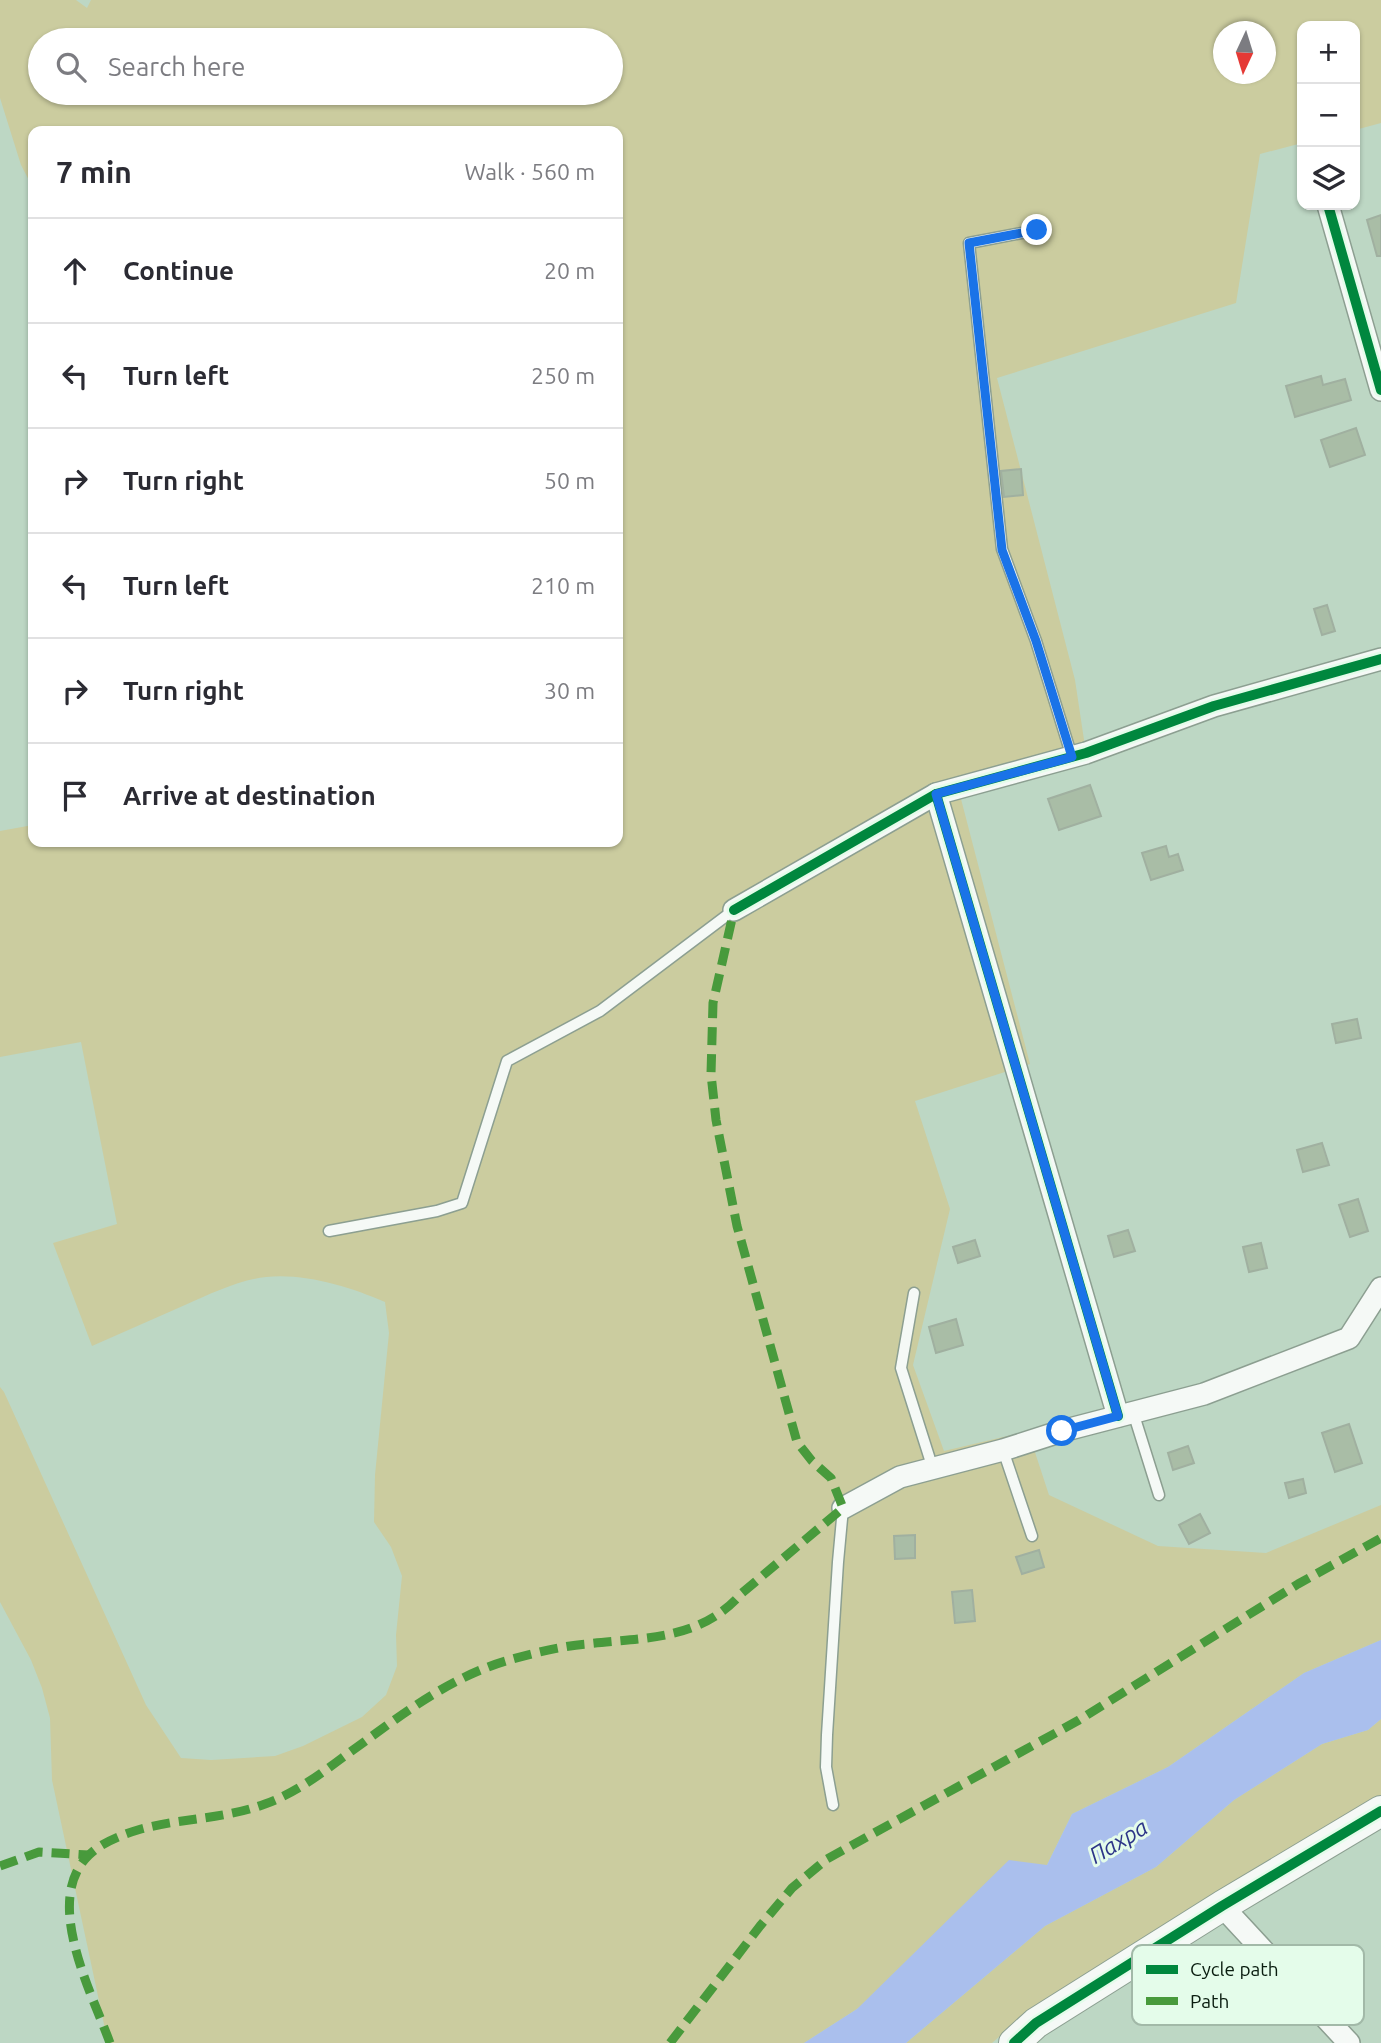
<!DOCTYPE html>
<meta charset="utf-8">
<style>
:root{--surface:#fff;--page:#f2f2f3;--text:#2b2b33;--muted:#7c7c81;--line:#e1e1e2}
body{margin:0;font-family:Ubuntu,sans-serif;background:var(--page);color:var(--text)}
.controls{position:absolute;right:21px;top:21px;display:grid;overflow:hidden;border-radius:14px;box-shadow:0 2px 5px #0004}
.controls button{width:63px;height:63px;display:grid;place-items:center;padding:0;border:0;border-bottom:2px solid var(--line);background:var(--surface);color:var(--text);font:35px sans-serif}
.compass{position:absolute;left:1213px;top:21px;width:63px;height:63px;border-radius:50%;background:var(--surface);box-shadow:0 2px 5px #0004;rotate:184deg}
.stop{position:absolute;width:21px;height:21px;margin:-16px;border:5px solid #1a73e8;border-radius:50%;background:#fff}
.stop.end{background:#1a73e8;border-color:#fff;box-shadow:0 2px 7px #0008}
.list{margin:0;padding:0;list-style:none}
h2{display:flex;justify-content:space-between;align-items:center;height:91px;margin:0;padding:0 28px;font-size:30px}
h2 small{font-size:23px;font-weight:400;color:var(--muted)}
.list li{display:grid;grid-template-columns:46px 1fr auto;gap:21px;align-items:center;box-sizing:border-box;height:105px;padding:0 28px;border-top:2px solid var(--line)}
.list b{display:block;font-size:26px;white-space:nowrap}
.list em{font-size:23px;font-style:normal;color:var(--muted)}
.icon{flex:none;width:38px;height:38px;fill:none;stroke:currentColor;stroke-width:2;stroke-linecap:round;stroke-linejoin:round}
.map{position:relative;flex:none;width:1381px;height:2043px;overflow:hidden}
.search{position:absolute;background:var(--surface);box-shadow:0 2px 5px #0004;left:28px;top:28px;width:595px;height:77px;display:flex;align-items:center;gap:18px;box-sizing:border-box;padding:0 24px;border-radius:38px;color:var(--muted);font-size:26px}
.panel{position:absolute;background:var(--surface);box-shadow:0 2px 5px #0004;left:28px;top:126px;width:595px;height:721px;border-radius:14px}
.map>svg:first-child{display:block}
</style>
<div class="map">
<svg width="1381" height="2043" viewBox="0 0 1381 2043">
<rect width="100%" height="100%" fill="#bdd7c4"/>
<g fill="#cbcc9f" fill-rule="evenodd">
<path d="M0 0H76L87 8 91 0H1381V123L1355 130V26H1302V143L1260 154 1236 303 997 378 1075 680 1086 753 961 799 1030 1064 915 1101 950 1209 913 1365 944 1451 1028 1431 1049 1495 1158 1546 1266 1553 1381 1505V1640L1304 1673 1168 1767 1072 1814 1047 1865 857 2009 804 2043H108L52 1780 50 1718 42 1688 31 1660 0 1602V1387L4 1392 146 1705 181 1758 211 1760 275 1756 303 1746 362 1717 386 1695 397 1666 396 1635 402 1576 391 1547 374 1522 375 1475 389 1333 385 1302C350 1287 306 1273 266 1277 239 1280 210 1294 185 1305 154 1319 123 1332 92 1346L53 1243 117 1224 81 1042 0 1057V831L33 825V842H618V131H33V188L21 165 0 98ZM1224 32H1266V74H1224ZM40 40H611V93H40Z"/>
<polygon points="1381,1719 1381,1807 1025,2014 992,2043 906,2043 1045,1926 1156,1867 1234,1800 1322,1744 1368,1730"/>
</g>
<polygon fill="#aabfed" points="1381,1640 1381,1719 1368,1730 1322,1744 1234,1800 1156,1867 1045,1926 906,2043 804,2043 857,2009 1009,1860 1047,1865 1072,1814 1168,1767 1304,1673"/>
<g fill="#a9bda6" stroke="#a0b0a0" stroke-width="2">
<polygon points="1381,215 1381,256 1377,256 1367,220"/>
<polygon points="1321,376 1323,385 1345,379 1351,400 1295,417 1286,386"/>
<polygon points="1356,428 1365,455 1330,467 1321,440"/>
<polygon points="1021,469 1023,495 1004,497 1001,471"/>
<polygon points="1327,605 1335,631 1322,635 1314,609"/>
<polygon points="1090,785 1101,816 1059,830 1048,799"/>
<polygon points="1166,846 1169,857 1178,854 1183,870 1151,880 1142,853"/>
<polygon points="1357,1019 1361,1038 1336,1043 1332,1024"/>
<polygon points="1322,1143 1329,1165 1303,1172 1297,1150"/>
<polygon points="1358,1199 1368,1231 1350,1237 1339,1205"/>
<polygon points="1128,1230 1135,1251 1114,1257 1108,1236"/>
<polygon points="975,1240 980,1256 958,1263 953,1247"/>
<polygon points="1261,1243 1267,1268 1249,1272 1243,1247"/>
<polygon points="956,1319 963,1345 936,1353 929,1327"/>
<polygon points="1349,1424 1362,1463 1335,1472 1322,1433"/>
<polygon points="1188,1446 1194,1463 1173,1470 1168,1453"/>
<polygon points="1303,1479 1306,1493 1289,1498 1285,1483"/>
<polygon points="1200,1514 1210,1533 1189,1544 1179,1525"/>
<polygon points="915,1535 915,1558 895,1559 894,1536"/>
<polygon points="1039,1550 1044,1567 1022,1574 1016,1557"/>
<polygon points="972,1590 975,1621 955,1623 952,1592"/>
</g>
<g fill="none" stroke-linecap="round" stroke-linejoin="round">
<defs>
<g id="lane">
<polyline points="1037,230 969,243 1002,549 1036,641 1072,757"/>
<polyline points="329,1231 437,1211 462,1203 507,1061 600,1011 734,910"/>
<polyline points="914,1293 901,1368 933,1469"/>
<polyline points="1133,1412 1159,1495"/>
<polyline points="1003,1450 1032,1536"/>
<polyline points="833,1805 826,1767 827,1735 838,1562 843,1508"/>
</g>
<g id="street">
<polyline points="1328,205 1381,390"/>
<polyline points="936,794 1118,1416"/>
<polyline points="734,910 936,794 1086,753 1214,706 1381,659"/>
<polyline points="843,1508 900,1477 1003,1450 1062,1431 1204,1394 1349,1338 1381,1288"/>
<polyline points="1222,1906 1349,2043"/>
</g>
<polyline id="secondary" points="1014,2043 1036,2023 1222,1906 1381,1811"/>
</defs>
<use href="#lane" stroke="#8c9f91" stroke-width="13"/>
<use href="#street" stroke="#8c9f91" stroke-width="24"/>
<use href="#secondary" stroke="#8c9f91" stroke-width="32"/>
<use href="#lane" stroke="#f5f9f6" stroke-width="10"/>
<use href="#street" stroke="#f5f9f6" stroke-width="21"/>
<use href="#secondary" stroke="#f5f9f6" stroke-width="30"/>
<g stroke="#489a3c" stroke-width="9" stroke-dasharray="18 9" stroke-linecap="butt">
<polyline points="0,1866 39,1852 89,1855"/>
<path d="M110 2043C92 1993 42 1900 89 1855 102 1842 124 1834 141 1829 182 1818 225 1819 265 1804 293 1794 318 1776 342 1758 395 1720 446 1678 509 1660 534 1653 561 1646 587 1644 646 1637 700 1641 742 1593L843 1508 831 1478 812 1461 797 1442 737 1226 716 1120 711 1074 713 1003 734 910"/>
<polyline points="670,2043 760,1926 792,1888 827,1859 1079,1720 1298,1584 1381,1538"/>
</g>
<defs>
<g id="cycleway">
<polyline points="1328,205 1381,390"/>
<polyline points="936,794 1118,1416"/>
<polyline points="734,910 936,794 1086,753 1214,706 1381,659"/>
<polyline points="1014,2043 1036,2023 1222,1906 1381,1811"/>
</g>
</defs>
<use href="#cycleway" stroke="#e4fcea" stroke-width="15"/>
<use href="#cycleway" stroke="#00873e" stroke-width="10"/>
</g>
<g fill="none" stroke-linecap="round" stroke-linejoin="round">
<polyline stroke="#1a73e8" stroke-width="9" points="1037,230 969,243 1002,550 1036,641 1072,757 936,794 1118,1416 1062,1431"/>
</g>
<g text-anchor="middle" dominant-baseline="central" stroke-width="6" stroke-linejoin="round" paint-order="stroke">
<g font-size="23" font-style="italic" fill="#2c3588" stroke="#e4fcea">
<text transform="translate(1118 1841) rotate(-31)">Пахра</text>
</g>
</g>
<rect x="1132" y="1945" width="232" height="80" rx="10" fill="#e4fcea" stroke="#a2b9a8" stroke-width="2"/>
<rect x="1146" y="1965" width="32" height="9" fill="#00873e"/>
<rect x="1146" y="1997" width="32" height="8" fill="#489a3c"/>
<g font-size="19" fill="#091c0f">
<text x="1190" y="1976">Cycle path</text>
<text x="1190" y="2008">Path</text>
</g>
</svg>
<div class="controls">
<button>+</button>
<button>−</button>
<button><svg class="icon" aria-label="layers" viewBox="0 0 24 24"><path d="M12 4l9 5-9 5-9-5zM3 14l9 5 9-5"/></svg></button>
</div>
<svg class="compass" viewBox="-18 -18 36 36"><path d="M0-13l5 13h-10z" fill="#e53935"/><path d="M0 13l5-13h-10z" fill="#7c7c81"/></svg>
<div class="stop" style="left:1062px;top:1431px"></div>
<div class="stop end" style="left:1037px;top:230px"></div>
<div class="search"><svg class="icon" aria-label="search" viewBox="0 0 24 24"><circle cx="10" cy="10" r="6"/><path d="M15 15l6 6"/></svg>Search here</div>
<section class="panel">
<h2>7 min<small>Walk · 560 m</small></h2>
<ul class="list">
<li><svg class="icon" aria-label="ahead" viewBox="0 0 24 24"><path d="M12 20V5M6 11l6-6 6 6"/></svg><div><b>Continue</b></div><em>20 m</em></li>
<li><svg class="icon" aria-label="left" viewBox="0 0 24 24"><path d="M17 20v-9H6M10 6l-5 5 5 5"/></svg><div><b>Turn left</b></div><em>250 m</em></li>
<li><svg class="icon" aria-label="right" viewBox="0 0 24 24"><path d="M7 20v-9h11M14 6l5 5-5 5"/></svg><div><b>Turn right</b></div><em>50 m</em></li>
<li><svg class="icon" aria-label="left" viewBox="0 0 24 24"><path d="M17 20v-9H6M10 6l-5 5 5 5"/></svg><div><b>Turn left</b></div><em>210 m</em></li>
<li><svg class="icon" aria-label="right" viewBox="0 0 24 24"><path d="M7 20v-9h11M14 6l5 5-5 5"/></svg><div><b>Turn right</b></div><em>30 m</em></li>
<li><svg class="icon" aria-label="arrive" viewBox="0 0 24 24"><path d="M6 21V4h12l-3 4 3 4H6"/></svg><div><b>Arrive at destination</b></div></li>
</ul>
</section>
</div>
